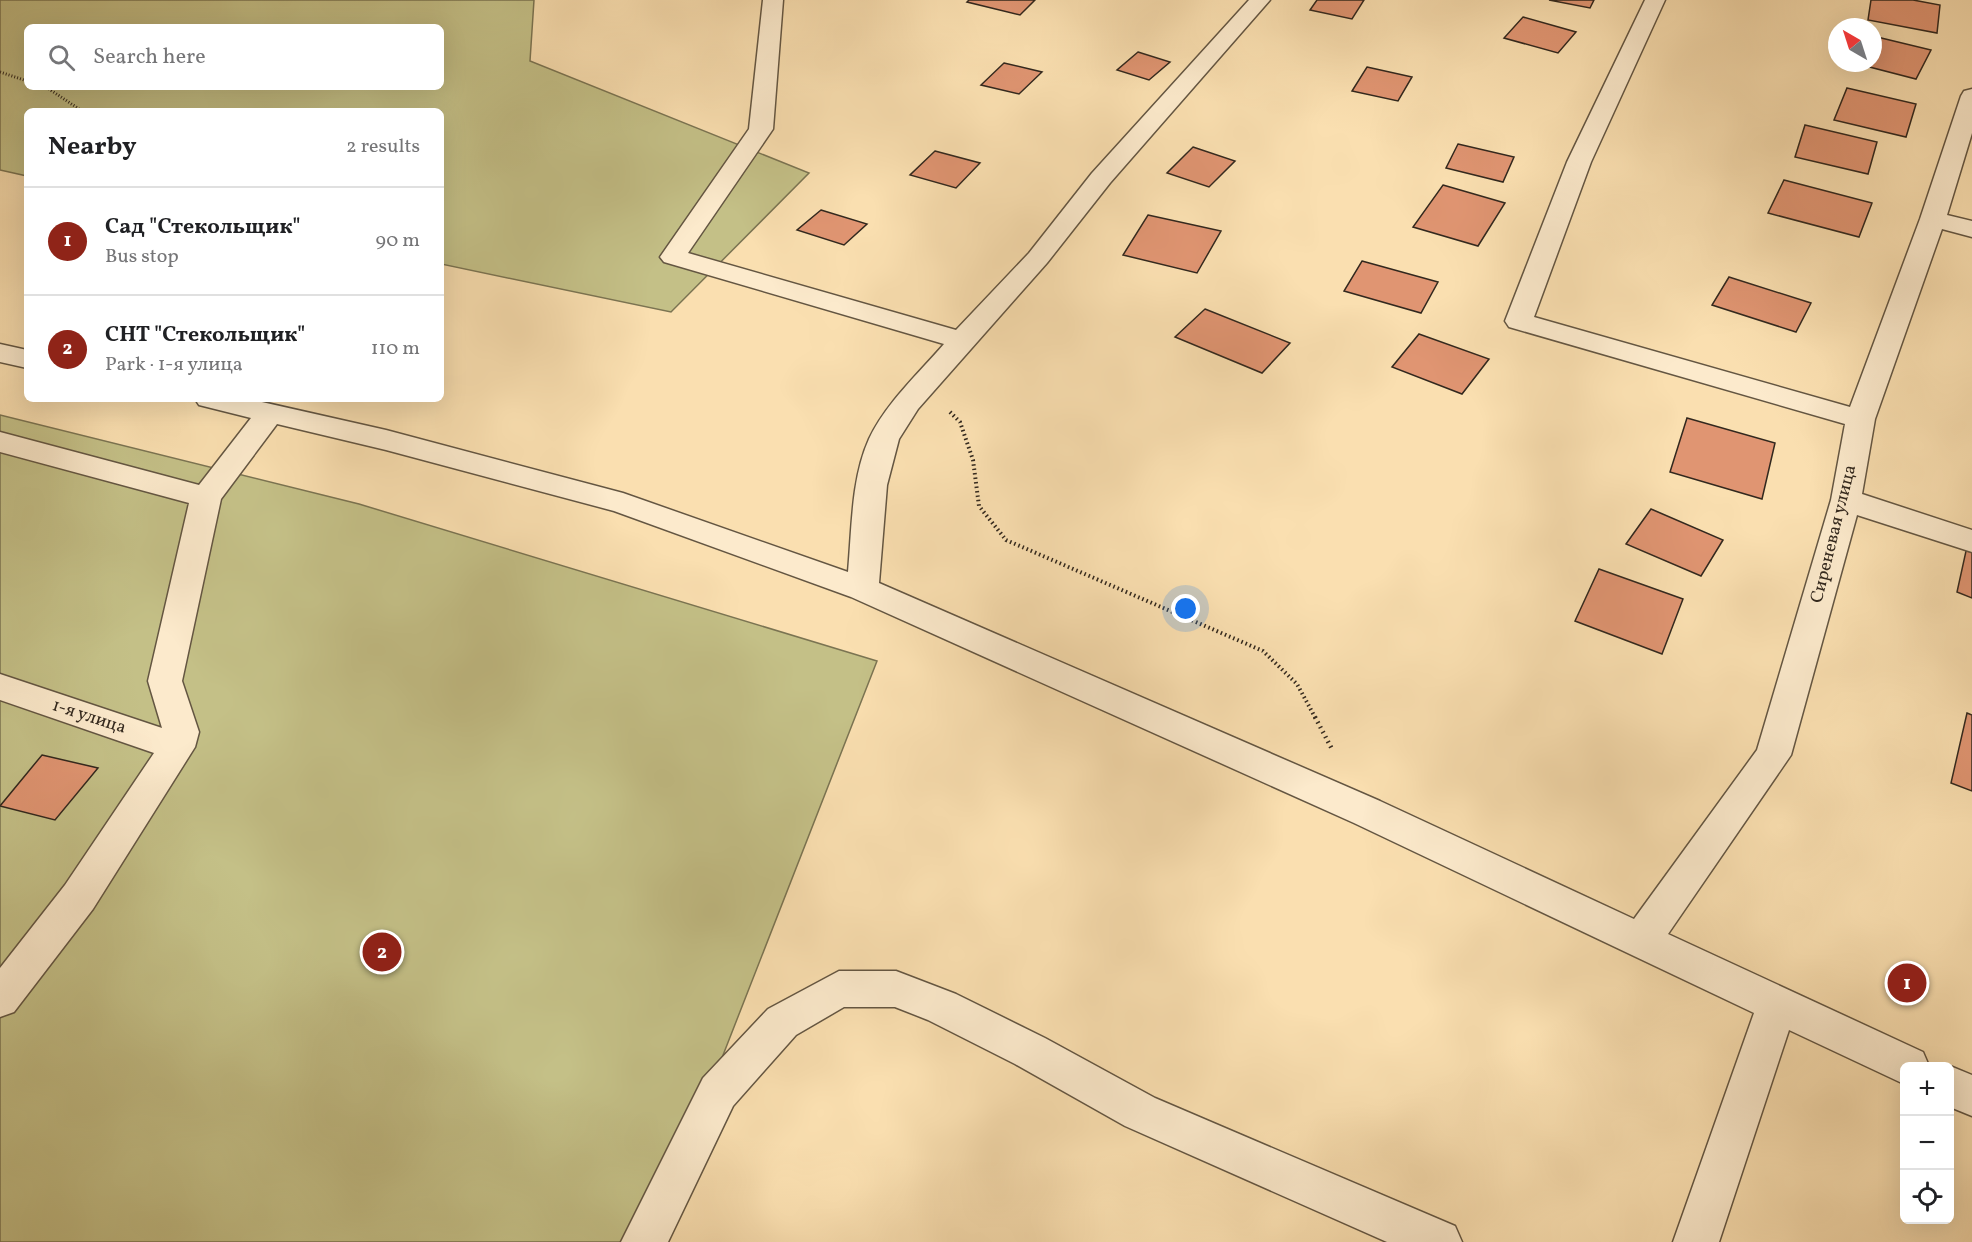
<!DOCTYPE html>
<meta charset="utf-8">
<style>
:root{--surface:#fff;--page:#f2f2f2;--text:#202124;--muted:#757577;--line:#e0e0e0;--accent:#8f2418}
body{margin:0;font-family:Vollkorn,serif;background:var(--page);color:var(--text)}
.controls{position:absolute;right:18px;bottom:18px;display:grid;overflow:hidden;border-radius:9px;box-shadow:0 6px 24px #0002}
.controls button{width:54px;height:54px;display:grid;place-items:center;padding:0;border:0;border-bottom:2px solid var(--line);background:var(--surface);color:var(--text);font:30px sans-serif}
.compass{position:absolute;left:1828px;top:18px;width:54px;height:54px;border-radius:50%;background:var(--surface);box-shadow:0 6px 24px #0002;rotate:321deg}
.you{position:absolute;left:1186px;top:609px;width:21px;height:21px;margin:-15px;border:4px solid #fff;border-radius:50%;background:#1a73e8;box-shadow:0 0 0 9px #1a73e833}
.badge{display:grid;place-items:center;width:39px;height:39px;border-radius:50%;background:var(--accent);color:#fff;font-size:20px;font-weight:700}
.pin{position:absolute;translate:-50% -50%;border:3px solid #fff;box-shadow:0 2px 6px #0006}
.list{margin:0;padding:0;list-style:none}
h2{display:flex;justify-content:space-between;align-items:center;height:78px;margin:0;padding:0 24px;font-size:26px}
h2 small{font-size:20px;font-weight:400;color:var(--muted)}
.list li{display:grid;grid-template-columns:39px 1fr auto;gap:18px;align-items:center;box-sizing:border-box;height:108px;padding:0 24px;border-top:2px solid var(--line)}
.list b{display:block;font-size:22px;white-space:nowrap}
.list p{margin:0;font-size:20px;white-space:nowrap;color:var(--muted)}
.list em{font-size:20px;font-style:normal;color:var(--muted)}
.icon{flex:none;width:33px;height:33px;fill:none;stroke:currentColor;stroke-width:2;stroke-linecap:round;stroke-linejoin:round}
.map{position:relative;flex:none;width:1972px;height:1242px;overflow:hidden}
.search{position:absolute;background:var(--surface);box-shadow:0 6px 24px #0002;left:24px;top:24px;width:420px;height:66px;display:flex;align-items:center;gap:15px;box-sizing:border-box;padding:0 21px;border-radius:9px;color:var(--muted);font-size:22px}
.panel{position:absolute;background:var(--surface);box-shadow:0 6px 24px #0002;left:24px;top:108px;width:420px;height:294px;border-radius:9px}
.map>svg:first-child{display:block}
</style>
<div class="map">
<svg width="1972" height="1242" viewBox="0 0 1972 1242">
<rect width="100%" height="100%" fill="#fadfb0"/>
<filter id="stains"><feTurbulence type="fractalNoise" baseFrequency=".00333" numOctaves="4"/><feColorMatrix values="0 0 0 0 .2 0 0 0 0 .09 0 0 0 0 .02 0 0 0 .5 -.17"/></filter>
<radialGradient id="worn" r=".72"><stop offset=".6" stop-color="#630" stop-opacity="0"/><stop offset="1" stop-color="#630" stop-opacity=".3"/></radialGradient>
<g fill="#c4c087" stroke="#7b7452" stroke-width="1.5" fill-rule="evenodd">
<path d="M0 0H534L530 61 809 173 671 312 441 264V111H27V176L0 170ZM27 27H441V87H27Z"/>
<polygon points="0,415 359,504 877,661 650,1242 0,1242"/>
</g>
<g fill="#e09572" stroke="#32281e" stroke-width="1.5">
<polygon points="969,0 1035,0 1020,15 967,2"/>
<polygon points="1317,0 1364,0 1352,19 1310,10"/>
<polygon points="1549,0 1594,0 1590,8"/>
<polygon points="1871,0 1913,0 1940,5 1937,33 1868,20"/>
<polygon points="1523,17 1576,32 1558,53 1504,38"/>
<polygon points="1873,36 1931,50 1916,79 1854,63 1873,63"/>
<polygon points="1138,52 1170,62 1149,80 1117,70"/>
<polygon points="1004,63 1042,72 1019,94 981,85"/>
<polygon points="1367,67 1412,77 1398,101 1352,91"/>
<polygon points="1847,88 1916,104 1906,137 1834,120"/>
<polygon points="1805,125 1877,142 1868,174 1795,157"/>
<polygon points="1458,144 1514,157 1503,182 1446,168"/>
<polygon points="1193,147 1235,161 1209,187 1167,173"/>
<polygon points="935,151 980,163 956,188 910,175"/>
<polygon points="1784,180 1872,203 1859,237 1768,213"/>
<polygon points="1443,185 1505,203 1478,246 1413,227"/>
<polygon points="821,210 867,224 844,245 797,230"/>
<polygon points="1148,215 1221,231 1197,273 1123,255"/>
<polygon points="1362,261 1438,282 1421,313 1344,291"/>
<polygon points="1729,277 1811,303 1796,332 1712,305"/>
<polygon points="1205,309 1290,343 1262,373 1175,337"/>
<polygon points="1419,334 1489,359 1462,394 1392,367"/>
<polygon points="1687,418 1775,443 1762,499 1670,472"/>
<polygon points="1651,509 1723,540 1701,576 1626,544"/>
<polygon points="1966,551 1972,552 1972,598 1957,592"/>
<polygon points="1599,569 1683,599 1662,654 1575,621"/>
<polygon points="1967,713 1972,715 1972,791 1951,783"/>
<polygon points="42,755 98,768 55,820 0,806"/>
</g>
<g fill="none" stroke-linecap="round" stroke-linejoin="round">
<defs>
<g id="minor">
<path d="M763 0H783L773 129 688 253 956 330 1029 253 1092 173 1249 0H1270L1110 183 1047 263 918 409 899 439 887 485 879 583 1380 801 1634 919 1757 750 1831 500 1845 424 1509 327 1505 321 1567 162 1645 0H1665L1591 162 1534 317 1850 407 1920 219 1961 96 1964 91 1972 89V133L1947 215 1972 221V237L1942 229 1875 419 1862 494 1972 530V552L1857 515 1791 755 1668 934 1923 1052 1929 1066H1904V1084L1789 1030 1719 1242H1673L1754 1013 1354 823 851 597 614 511 386 450 277 424 221 499 182 681 199 732 195 747 93 909 14 1012 0 1017V968L65 885 154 753 0 700V674L162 728 148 681 189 503 0 452V432L199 485 251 418 199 405 195 399H249L386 430 623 493 848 572C852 529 851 479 869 439 886 403 919 373 944 344L664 262 660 257 749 129Z"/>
<polygon points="0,344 27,350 27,368 0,362"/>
<polygon points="839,971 896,971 956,994 1045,1038 1155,1098 1455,1226 1462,1242 1387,1242 1125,1126 1015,1064 928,1020 895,1007 844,1007 796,1035 733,1106 668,1242 621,1242 703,1078 768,1009"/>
<polygon points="1950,1066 1972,1075 1972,1116 1950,1107"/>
</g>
</defs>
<use href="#minor" stroke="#645642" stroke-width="3"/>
<g stroke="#32281e" stroke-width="3" stroke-dasharray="1 2" stroke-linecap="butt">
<polyline points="0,72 27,81"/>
<polyline points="46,87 82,111"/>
</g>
<polyline stroke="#32281e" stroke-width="4" stroke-dasharray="1.5 3" stroke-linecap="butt" points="950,412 960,422 973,460 979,506 1006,540 1263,651 1297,684 1316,719"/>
<polyline stroke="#32281e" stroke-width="4.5" stroke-dasharray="1.5 4" stroke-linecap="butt" points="1315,717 1333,751"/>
<use href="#minor" fill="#fceacc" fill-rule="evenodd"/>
</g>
<g text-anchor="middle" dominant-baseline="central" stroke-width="4.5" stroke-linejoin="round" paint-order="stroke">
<g font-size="18" fill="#32281e" stroke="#fceacc">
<text transform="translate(1834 534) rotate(-76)">Сиреневая улица</text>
<text transform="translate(89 717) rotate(18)">1-я улица</text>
</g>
</g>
<rect width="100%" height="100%" filter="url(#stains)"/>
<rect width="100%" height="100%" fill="url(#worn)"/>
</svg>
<div class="controls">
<button>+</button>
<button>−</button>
<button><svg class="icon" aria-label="locate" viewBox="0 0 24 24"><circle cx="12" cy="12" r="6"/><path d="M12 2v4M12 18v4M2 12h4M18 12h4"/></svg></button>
</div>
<svg class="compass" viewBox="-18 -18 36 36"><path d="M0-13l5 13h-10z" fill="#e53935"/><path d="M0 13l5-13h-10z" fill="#757577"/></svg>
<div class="you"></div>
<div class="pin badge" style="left:1907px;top:983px">1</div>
<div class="pin badge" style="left:382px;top:952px">2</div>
<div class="search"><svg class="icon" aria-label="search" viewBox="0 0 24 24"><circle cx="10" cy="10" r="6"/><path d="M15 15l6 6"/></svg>Search here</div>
<section class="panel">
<h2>Nearby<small>2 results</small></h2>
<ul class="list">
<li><span class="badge">1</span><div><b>Сад &quot;Стекольщик&quot;</b><p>Bus stop</p></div><em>90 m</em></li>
<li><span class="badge">2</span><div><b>СНТ &quot;Стекольщик&quot;</b><p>Park · 1-я улица</p></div><em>110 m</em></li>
</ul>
</section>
</div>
